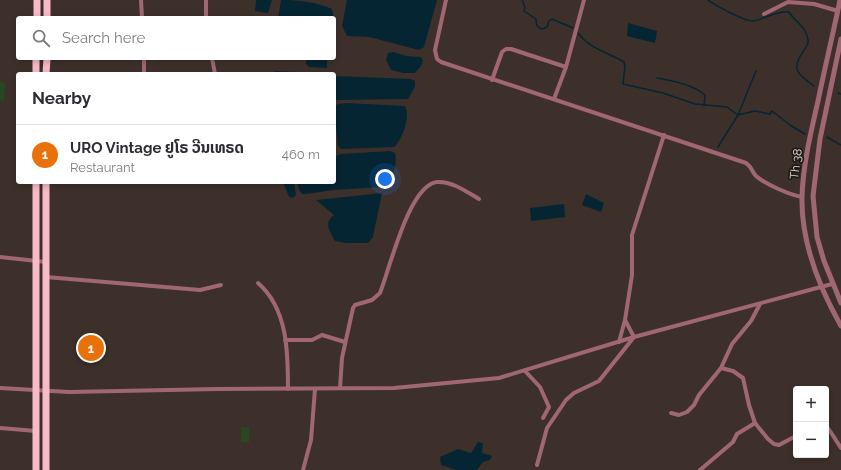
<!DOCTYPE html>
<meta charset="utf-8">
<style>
:root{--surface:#fff;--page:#f2f2f3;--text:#2b2b33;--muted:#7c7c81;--line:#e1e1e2;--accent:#706d38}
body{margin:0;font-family:Raleway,"Noto Sans Lao",sans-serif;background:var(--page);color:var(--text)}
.controls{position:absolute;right:12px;bottom:12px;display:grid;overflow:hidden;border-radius:4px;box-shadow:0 2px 6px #0003}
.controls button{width:36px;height:36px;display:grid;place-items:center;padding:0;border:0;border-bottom:1px solid var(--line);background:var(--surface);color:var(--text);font:20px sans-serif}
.you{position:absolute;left:385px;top:179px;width:14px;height:14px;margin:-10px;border:3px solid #fff;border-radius:50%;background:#1a73e8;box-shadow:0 0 0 6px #1a73e833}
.badge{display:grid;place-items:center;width:26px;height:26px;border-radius:50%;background:var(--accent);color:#fff;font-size:13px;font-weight:700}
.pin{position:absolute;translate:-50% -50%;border:2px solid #fff;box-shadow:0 1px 4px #0006}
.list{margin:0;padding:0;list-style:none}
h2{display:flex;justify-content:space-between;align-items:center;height:52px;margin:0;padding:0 16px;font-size:17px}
h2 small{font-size:13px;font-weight:400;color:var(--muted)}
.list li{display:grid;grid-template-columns:26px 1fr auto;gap:12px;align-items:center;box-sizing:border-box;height:60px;padding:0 16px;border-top:1px solid var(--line)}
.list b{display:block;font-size:15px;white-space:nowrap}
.list p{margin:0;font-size:13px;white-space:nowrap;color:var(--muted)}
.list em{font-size:13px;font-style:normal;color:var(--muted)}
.icon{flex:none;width:22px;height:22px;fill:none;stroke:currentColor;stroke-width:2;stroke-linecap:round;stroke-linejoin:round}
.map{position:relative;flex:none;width:841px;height:470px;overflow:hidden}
.search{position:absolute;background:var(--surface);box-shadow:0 2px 6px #0003;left:16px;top:16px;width:320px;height:44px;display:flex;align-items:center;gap:10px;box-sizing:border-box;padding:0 14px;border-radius:4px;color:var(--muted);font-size:15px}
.panel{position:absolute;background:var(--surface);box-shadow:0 2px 6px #0003;left:16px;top:72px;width:320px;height:112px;border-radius:4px}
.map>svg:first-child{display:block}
</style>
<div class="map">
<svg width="841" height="470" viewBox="0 0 841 470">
<rect width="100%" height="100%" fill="#3d302a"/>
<g fill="#284822">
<polygon points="0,81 5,83 4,100 3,101 0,100"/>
<rect x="241" y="427" width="8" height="15"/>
</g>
<g fill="#052532">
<polygon points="256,0 272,0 268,13 255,11"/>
<path d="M281 0C299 0 316 2 332 9L334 18H278Z"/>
<polygon points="347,0 437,0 424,47 419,50 369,37 347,36 342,26"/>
<polygon points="628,23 657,31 655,43 627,36"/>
<polygon points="393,52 406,56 421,57 423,60 421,66 415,73 403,73 391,70 386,60 388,53"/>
<polygon points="306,58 327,58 327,68 309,67 306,64"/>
<path d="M276 71C285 72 321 72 325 74H268Z"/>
<polygon points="334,76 411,79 415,81 415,87 408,99 337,100 334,99"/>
<path d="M347 103 405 106C411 116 402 140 394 147L341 149 338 146 334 107 338 104Z"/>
<path d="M390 151 395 153C398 165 392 180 382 187L333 190 307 194H302L299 190 297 182H334V157L341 154Z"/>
<polygon points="283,182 294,182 296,195 293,198 289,197"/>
<path d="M382 193 373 237 368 243H346L335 241C330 231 323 223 334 215L316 200Z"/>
<polygon points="586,194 604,203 601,212 582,205"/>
<polygon points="564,204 565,217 531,221 530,208"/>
<polygon points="478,442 483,443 482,453 492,456 490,460 483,462 477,470 456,470 441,465 440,457 458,449 471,453"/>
</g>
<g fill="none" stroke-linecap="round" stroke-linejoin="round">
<g stroke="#052532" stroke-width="1.5">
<path d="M522 0 525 7 524 11 536 19C536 25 537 27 542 29L547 27 549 21 552 19 573 28"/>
<path d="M708 0C714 5 746 22 753 21 765 19 778 10 789 12 795 22 807 27 808 40 809 45 806 47 804 50 791 69 796 73 814 86"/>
<path d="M578 33C590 49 607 52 624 62L625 66 623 84 663 93 695 104 727 107 738 115 755 111 770 114 772 111 790 125 805 134"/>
<path d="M657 78C672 81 692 84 705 95L704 106"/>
<polyline points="838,93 841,94"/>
<polyline points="827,137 841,145"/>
<polyline points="718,147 738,115 756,71"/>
</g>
<g stroke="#a06773" stroke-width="4">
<polyline points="141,0 142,18"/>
<polyline points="206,0 206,18"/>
<path d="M446 0 435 50 437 59 441 62 746 163C752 167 752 172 756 176 765 184 790 195 802 197"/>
<polyline points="764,14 788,2 814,4 838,11"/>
<polyline points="144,58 144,74"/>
<polyline points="212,58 215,74"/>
<polyline points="492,80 502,52 506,49 511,49 566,67"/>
<polyline points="554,99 566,67 584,0"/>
<polyline points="0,257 46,262"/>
<polyline points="46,277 200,290 221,285"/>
<path d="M258 283C288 309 288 353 288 389"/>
<polyline points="285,340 312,340 322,335 345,342"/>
<polyline points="619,342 625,320 632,275 632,235 664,135"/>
<polyline points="721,368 733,371 743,378 749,405 755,423"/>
<polyline points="525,371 540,387 549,407 543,418"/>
<polyline points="0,388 69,392 218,389 394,388 499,378 634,337 832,284"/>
<path d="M340 388 342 358 353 308 355 305 372 300 380 293C390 268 409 185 437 182 452 181 467 192 479 199"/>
<polyline points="671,413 679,415 687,412 694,405 699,395 721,368 732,344 751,321 760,304"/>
<polyline points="826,425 841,448"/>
<polyline points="0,428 36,431"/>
<polyline points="537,465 547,428 566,400 574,393 599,381 634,337 625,320"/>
<polyline points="303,470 311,440 315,389"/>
<polyline points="700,470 733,442 737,434 755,423 768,439 774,444 779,445 796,436"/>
</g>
<g stroke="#a06773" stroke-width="5">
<path d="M840 0C833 34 825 67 818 101 811 132 803 164 802 197 801 242 819 287 841 326"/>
<polyline points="841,39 820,139 813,196 817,237 824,261 841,303"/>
</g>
<g stroke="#f8bac6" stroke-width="7">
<polyline points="37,18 37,0"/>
<polyline points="47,18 47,0"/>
<polyline points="36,74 36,58"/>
<polyline points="46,74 47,58"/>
<polyline points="36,470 36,182"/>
<polyline points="46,470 46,182"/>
</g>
</g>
<g text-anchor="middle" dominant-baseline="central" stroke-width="3.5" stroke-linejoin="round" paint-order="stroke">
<g font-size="12" fill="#e6ddda" stroke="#1f1a17">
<text transform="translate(796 164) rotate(-83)">Th 38</text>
</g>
</g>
</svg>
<div class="controls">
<button>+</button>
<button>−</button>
</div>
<div class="you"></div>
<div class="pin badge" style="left:91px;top:348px;background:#e8710a">1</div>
<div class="search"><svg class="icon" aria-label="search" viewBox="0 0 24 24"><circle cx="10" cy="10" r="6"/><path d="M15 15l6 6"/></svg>Search here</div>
<section class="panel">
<h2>Nearby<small></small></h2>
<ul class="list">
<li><span class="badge" style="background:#e8710a">1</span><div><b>URO Vintage ຢູໂຣ ວີນເທຣດ</b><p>Restaurant</p></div><em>460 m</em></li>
</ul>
</section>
</div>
